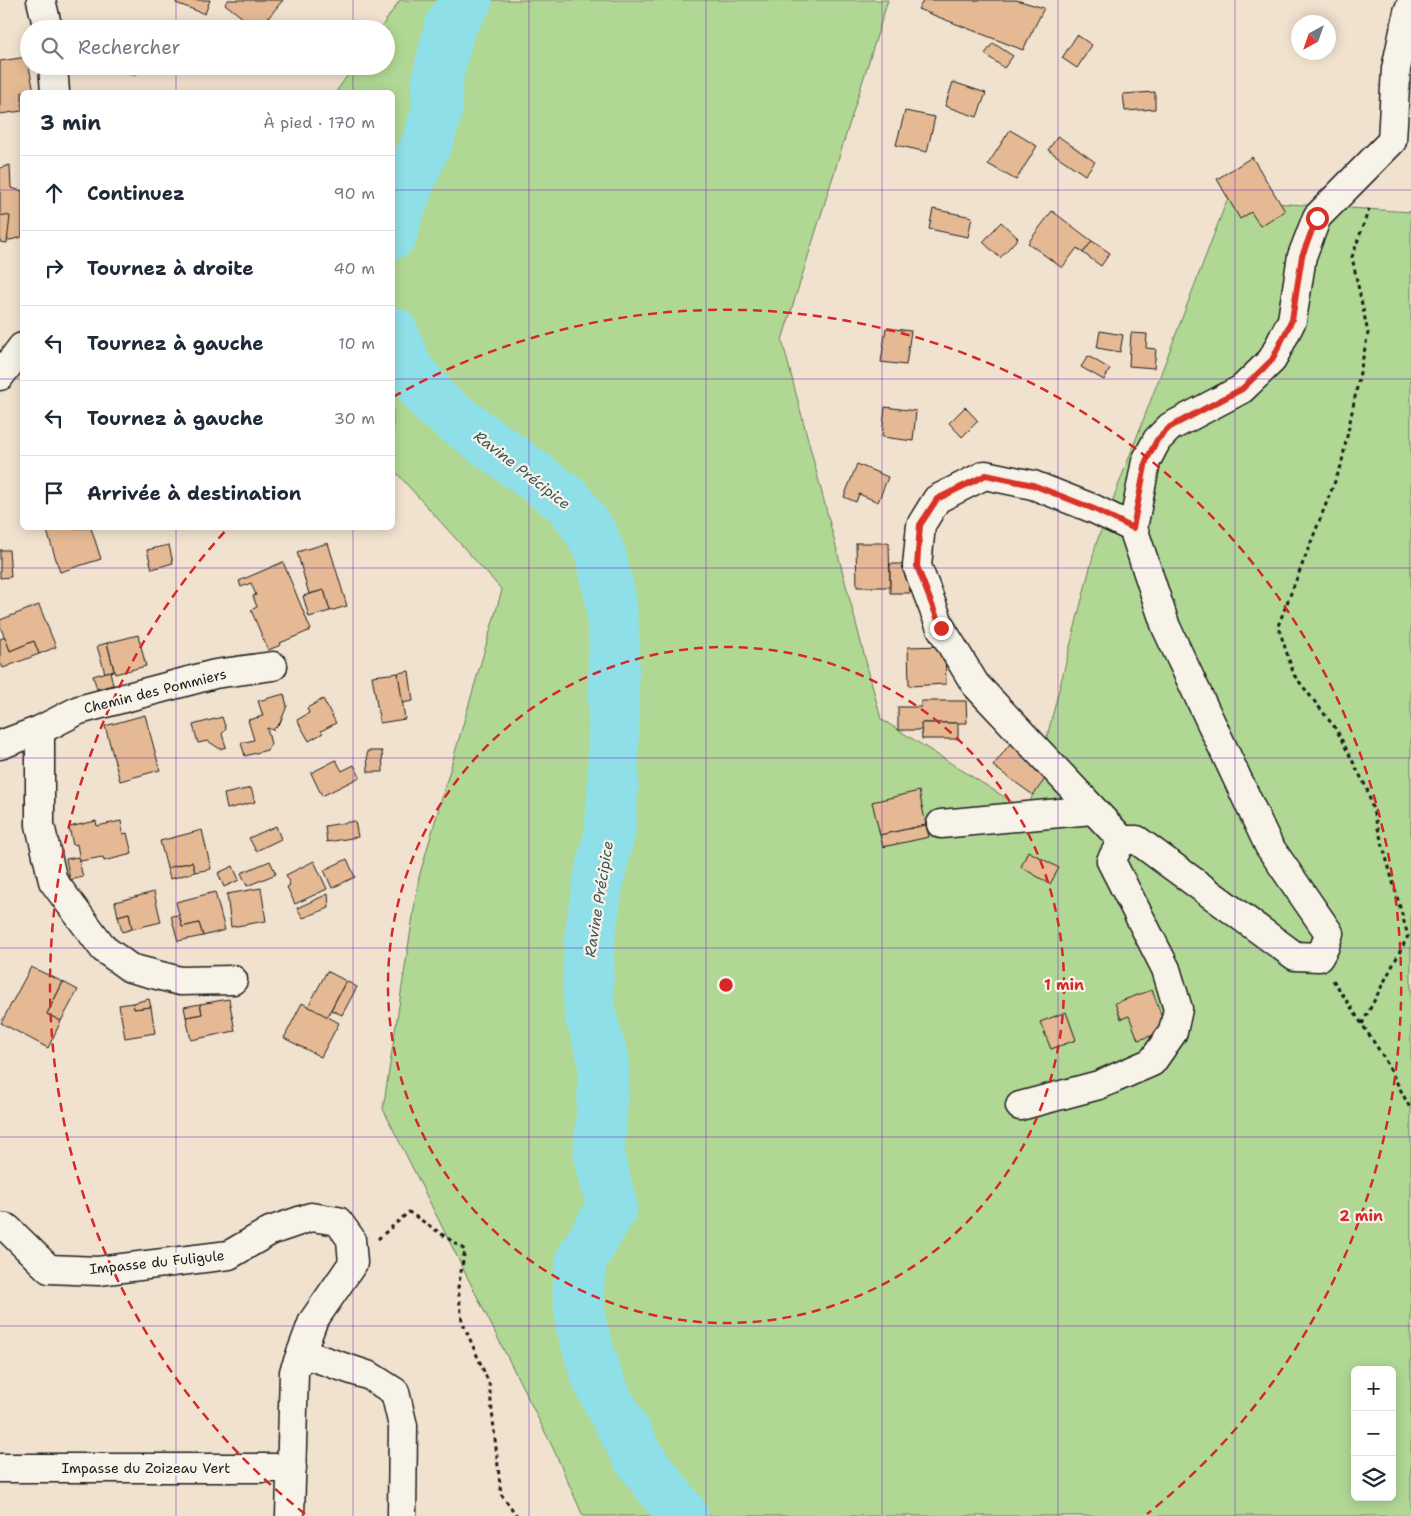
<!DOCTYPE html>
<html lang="fr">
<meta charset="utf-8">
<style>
:root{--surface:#fff;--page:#f2f2f3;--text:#1f2937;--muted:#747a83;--line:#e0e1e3}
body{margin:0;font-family:"Shantell Sans",sans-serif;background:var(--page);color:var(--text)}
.controls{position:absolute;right:15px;bottom:15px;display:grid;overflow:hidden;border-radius:8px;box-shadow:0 2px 12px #0003}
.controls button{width:45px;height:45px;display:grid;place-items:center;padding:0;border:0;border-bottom:1px solid var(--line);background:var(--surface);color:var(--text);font:25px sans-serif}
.compass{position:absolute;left:1291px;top:15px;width:45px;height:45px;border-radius:50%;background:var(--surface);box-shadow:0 2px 12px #0003;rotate:220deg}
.stop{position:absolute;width:15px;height:15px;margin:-11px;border:4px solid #d93025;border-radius:50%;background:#fff}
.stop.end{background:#d93025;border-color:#fff;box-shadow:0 1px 5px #0008}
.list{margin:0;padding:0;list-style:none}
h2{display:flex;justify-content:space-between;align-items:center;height:65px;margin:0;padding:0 20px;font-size:21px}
h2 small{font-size:16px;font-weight:400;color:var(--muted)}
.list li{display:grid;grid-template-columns:32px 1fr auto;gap:15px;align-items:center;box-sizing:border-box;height:75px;padding:0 20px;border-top:1px solid var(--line)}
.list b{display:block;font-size:19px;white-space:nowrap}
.list em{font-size:16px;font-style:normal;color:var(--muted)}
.icon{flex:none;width:28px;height:28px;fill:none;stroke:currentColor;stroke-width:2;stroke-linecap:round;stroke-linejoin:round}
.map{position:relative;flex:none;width:1411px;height:1516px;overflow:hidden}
.search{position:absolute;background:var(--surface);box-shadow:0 2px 12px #0003;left:20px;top:20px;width:375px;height:55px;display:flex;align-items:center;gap:12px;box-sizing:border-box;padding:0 18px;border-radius:28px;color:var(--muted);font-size:19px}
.panel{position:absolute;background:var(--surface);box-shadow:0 2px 12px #0003;left:20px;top:90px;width:375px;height:440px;border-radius:8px}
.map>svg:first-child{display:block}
</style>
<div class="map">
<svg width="1411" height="1516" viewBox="0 0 1411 1516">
<rect width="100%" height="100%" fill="#f1e2cf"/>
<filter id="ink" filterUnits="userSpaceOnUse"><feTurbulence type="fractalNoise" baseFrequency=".02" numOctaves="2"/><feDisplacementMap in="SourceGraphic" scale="10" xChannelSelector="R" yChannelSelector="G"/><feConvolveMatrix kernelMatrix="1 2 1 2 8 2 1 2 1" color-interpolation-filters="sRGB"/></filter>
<g filter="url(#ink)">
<path fill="#b0d894" stroke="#667a58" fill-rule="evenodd" d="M400 0H888L782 340 881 719 1028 812 1096 544 1227 200 1411 212V1516H583L553 1448 383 1109 419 877 502 590 393 469 392 92H336L354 66H386V29H380ZM1355 1370H1392V1497H1355Z"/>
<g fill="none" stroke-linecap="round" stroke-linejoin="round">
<g stroke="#8edfe8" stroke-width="51">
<polyline points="392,234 396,218 413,173 429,138 437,110 437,80 450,26 467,0"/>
<polyline points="392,332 408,369 436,404 568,501 592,534 601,556 611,601 614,640 613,791 610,831 598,883 589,942 588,992 590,1014 602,1054 604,1071 599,1156 612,1208 581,1260 578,1292 581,1325 596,1375 607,1399 639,1458 683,1516"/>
</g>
</g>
<g fill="#e4b994" stroke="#1c1c1c">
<polygon points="177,0 210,0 205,14 176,3"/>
<polygon points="228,0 283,0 259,29 257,29 225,4"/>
<polygon points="924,0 1016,0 1044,8 1023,50 918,9"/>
<polygon points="1077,35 1092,45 1077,68 1062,58"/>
<polygon points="993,43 1013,56 1004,68 985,54"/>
<polygon points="27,57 34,92 22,92 22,111 0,114 0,61"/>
<polygon points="110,66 139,66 136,76"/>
<polygon points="953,82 986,93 977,117 945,106"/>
<polygon points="1155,92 1155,109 1125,111 1123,94"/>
<polygon points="905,111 935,117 927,152 896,145"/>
<polygon points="1010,130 1037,146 1016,180 988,164"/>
<polygon points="1058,136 1095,162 1085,175 1048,150"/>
<polygon points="1252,157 1285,211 1260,226 1251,212 1240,219 1217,179"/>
<polygon points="10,165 11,188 22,191 22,237 10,240 0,239 0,168"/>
<polygon points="933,209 972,217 968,237 929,229"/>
<polygon points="1052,211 1092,241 1083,253 1077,248 1062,268 1028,243"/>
<polygon points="0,215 10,216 7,243 0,242"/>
<polygon points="1001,222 1018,238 1000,258 983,242"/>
<polygon points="1092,241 1110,253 1101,266 1083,253"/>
<polygon points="886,328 911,331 906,365 881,362"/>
<polygon points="1100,331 1123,335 1120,352 1097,348"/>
<polygon points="1131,333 1147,334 1146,348 1156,349 1154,368 1129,366"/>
<polygon points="1088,356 1110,369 1104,380 1081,367"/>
<polygon points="885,407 916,411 913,441 882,437"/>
<polygon points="965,407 978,421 962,437 949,423"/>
<polygon points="857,464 888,477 878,502 859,494 856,502 844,497"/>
<polygon points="46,528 91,528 101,559 60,572"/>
<polygon points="328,543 347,606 330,611 324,590 309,594 297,552"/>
<polygon points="856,543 889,543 890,587 857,587"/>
<polygon points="169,545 173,563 152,569 147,550"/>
<polygon points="0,550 9,550 11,577 0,578"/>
<polygon points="283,562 311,630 280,643 281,645 268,650 251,610 257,607 253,596 256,595 251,583 241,587 239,581"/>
<polygon points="890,564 909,564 910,593 890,593"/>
<polygon points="324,590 330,611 309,617 303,596"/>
<polygon points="39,605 56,647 39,654 34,641 10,651 0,626 0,620"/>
<polygon points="138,635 146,666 115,674 107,643"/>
<polygon points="5,637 10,651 34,641 39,654 3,668 0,662 0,639"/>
<polygon points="107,643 114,671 105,673 97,646"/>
<polygon points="945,646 946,684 909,686 908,647"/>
<polygon points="110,671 113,685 97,689 93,676"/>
<polygon points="409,671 413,701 402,703 398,673"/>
<polygon points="398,673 405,719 380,723 372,676"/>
<polygon points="284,694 287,706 280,723 273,730 267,728 271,744 267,750 245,756 241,743 254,740 248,720 263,716 258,701"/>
<polygon points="323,699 336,723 321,731 323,733 309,741 297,720 309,713 307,708"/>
<polygon points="921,701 966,701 967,723 921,723 922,730 898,730 898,707 921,707"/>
<polygon points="145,715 160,770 120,781 105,726"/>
<polygon points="222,717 226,729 222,734 226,747 220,749 208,741 198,743 193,725"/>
<polygon points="921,723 958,723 958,739 922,739"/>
<polygon points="1012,741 1052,770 1033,795 993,766"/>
<polygon points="367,751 382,751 383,772 368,772"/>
<polygon points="336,760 342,771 354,765 360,777 322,796 311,773"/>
<polygon points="251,788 255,802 227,809 224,794"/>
<polygon points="919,791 926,825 880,835 872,802"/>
<polygon points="96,821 97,826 121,821 123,834 127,833 132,854 104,861 103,857 80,861 77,844 73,845 69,827"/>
<polygon points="355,821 358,837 327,842 325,826"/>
<polygon points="926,825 929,837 883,847 880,835"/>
<polygon points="276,826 281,839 256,851 249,838"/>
<polygon points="202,830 211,869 195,872 192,862 167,868 160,841"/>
<polygon points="1028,851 1059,868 1050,884 1021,867"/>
<polygon points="78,857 83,877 70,880 66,859"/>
<polygon points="347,859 355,877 332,888 324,870"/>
<polygon points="270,861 276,874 247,886 241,873"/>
<polygon points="314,861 327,889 295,904 287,887 290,885 286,875"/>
<polygon points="192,862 195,872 170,879 167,868"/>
<polygon points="233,866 239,880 224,887 218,873"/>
<polygon points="261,888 266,921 231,927 227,894"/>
<polygon points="154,892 161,922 132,929 129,913 118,916 115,902"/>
<polygon points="215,892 225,930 203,936 199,923 182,927 176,902"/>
<polygon points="328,894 329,908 303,918 297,908"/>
<polygon points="129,913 132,929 122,932 118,916"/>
<polygon points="179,915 182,927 199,923 203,936 178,941 171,916"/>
<polygon points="31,967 63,982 47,1014 61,1021 48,1048 1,1023"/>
<polygon points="327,971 346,981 327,1017 308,1007"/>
<polygon points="346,981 357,987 342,1015 331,1010"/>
<polygon points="63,982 78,990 61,1021 47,1014"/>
<polygon points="1152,990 1167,1031 1138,1040 1129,1016 1121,1019 1115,1003"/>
<polygon points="149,999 151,1007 134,1009 133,1003"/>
<polygon points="229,999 235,1031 191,1040 186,1017 202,1014 200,1004"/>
<polygon points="133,1003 134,1009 151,1007 155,1033 125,1038 119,1005"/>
<polygon points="302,1003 339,1023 321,1057 284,1038"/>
<polygon points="200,1004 202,1014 186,1017 184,1007"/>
<polygon points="1066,1012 1076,1040 1051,1049 1040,1022"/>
</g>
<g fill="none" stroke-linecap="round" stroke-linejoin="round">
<defs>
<g id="minor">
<polyline points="41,0 48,29"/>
<polyline points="53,66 55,92"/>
<polyline points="0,376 22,347"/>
<polyline points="40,730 40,825 53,881 104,949 130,968 180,981 233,980"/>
<polyline points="0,745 40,730 79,710 215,674 273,666"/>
<polyline points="941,824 1092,810"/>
<polyline points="1122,840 975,684 941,628 917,566 921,525 937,499 985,475 1033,485 1094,509 1133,528 1146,461 1157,440 1170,427 1242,389 1272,360 1292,320 1302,256 1317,217 1392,141 1396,69 1408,12 1411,4"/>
<polyline points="1020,1106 1099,1085 1152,1062 1173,1032 1178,1009 1166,969 1111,861 1122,840 1137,840 1295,956 1319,957 1325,946 1329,933 1269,846 1166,627 1133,528"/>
<polyline points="0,1227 7,1228 49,1269 98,1271 229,1255 270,1231 311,1217 338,1221 351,1239 353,1263 313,1321 294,1372 290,1516"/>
<polyline points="301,1353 370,1376 395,1392 403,1426 402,1516"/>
<polyline points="0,1468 292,1468"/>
</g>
</defs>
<use href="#minor" stroke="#1c1c1c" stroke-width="31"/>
<g stroke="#1c1c1c" stroke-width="3" stroke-dasharray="4 4" stroke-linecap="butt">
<polyline points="1333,980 1383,1056 1411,1110"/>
<polyline points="1362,1024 1408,936 1367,789 1336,729 1294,675 1278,626 1341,466 1368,333 1352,257 1370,206"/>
<polyline points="378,1239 409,1212 465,1250 458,1288 462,1321 489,1383 501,1494 517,1516"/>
</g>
<use href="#minor" stroke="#f7f3e8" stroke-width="28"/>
</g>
</g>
<g fill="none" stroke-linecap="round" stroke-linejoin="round" filter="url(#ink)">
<polyline stroke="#d93025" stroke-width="6" points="941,628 917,566 920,525 937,499 986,475 1033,485 1094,509 1133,528 1146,461 1157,440 1170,427 1242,389 1272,360 1292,320 1302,256 1317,218"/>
</g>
<path fill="none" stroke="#7b2cbf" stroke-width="1" stroke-opacity="0.55" d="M176 0V29M353 0V29M529 0V1516M706 0V1516M882 0V1516M1058 0V1516M1235 0V1516M176 66V92M353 66V92M0 190H22M392 190H1411M0 379H22M392 379H1411M176 528V1516M353 528V1516M0 568H1411M0 758H1411M0 948H1411M0 1137H1411M0 1326H1411"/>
<g fill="none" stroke="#d62828" stroke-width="2.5" stroke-dasharray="9 6">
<circle cx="726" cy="985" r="338"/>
<path d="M305 1514A676 676 0 0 1 228 528M393 397A676 676 0 0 1 1147 1514"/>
</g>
<g text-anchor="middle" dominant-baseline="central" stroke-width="4.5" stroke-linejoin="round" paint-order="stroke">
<g font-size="14" fill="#1c1c1c" stroke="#f7f3e8">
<text transform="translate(155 691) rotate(-14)">Chemin des Pommiers</text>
<text transform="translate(157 1262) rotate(-6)">Impasse du Fuligule</text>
<text x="146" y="1468">Impasse du Zoizeau Vert</text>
</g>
<g font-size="15" font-style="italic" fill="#3e5659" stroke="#f7f3e8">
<text transform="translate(522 470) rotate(38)">Ravine Précipice</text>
<text transform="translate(599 899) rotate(-81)">Ravine Précipice</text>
</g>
</g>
<circle cx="726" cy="985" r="8" fill="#d62828" stroke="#f7f3e8" stroke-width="2.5"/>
<g font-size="15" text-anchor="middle" font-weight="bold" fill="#d62828" stroke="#f7f3e8" stroke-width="4.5" stroke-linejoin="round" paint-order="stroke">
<text x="1064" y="990">1 min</text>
<text x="1361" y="1221">2 min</text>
</g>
</svg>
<div class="controls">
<button>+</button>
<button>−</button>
<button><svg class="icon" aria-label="layers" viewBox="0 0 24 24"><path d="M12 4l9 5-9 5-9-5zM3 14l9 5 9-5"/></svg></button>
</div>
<svg class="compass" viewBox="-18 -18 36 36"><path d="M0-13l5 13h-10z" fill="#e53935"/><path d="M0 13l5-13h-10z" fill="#747a83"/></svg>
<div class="stop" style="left:1317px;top:218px"></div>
<div class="stop end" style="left:941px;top:628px"></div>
<div class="search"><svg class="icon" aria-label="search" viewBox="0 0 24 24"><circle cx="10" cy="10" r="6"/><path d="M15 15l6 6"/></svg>Rechercher</div>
<section class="panel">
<h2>3 min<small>À pied · 170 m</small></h2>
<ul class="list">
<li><svg class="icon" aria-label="ahead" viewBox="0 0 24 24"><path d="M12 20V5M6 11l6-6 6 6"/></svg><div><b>Continuez</b></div><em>90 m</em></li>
<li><svg class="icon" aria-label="right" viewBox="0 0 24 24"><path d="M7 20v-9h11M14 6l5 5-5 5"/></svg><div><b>Tournez à droite</b></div><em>40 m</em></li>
<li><svg class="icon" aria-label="left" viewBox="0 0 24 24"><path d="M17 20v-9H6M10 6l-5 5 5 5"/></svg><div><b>Tournez à gauche</b></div><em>10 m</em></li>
<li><svg class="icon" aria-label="left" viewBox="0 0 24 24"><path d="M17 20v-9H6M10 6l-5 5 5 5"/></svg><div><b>Tournez à gauche</b></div><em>30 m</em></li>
<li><svg class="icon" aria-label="arrive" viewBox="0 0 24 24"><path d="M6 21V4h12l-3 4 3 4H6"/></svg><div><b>Arrivée à destination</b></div></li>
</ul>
</section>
</div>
